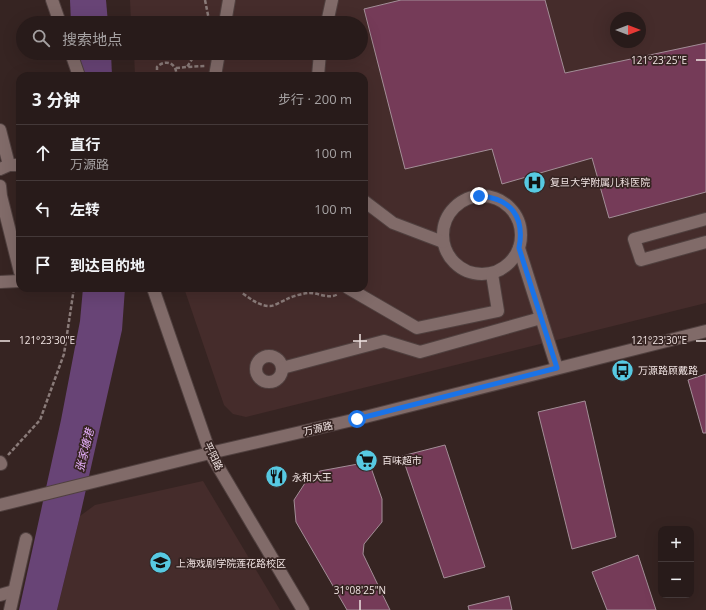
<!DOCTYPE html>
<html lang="zh">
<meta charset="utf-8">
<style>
:root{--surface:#281b1a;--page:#342827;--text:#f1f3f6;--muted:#a5a1a2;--line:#443939}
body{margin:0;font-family:"Open Sans","Noto Sans SC",sans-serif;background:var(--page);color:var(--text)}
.controls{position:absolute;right:12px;bottom:12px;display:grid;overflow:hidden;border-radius:8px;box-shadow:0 4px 16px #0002}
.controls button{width:36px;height:36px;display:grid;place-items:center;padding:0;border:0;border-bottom:1px solid var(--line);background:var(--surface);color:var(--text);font:20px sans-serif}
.compass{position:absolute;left:610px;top:12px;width:36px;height:36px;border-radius:50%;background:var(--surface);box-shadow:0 4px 16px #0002;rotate:90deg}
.stop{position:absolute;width:12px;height:12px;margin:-9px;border:3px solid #1a73e8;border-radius:50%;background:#fff}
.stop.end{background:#1a73e8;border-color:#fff;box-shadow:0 1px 4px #0008}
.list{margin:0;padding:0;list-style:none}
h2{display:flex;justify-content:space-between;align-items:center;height:52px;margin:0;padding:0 16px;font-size:17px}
h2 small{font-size:13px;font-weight:400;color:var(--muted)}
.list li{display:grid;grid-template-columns:26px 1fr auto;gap:12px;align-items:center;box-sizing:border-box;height:56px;padding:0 16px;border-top:1px solid var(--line)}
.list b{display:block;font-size:15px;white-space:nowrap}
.list p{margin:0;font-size:13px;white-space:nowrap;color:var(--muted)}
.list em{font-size:13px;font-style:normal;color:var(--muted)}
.icon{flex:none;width:22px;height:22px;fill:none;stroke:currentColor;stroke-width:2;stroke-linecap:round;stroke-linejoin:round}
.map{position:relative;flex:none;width:706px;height:610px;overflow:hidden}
.search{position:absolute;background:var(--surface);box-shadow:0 4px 16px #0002;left:16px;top:16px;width:352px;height:44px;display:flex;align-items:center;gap:10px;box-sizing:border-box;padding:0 14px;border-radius:22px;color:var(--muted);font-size:15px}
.panel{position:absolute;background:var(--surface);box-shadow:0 4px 16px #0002;left:16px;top:72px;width:352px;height:220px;border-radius:12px}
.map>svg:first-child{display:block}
</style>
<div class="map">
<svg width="706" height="610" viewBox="0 0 706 610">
<rect width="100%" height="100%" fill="#362422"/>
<g fill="#452c2b" fill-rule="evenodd">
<path d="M130 0H706V303L246 417 233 414 224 405 184 288H364V76H135L134 53H361V23H131ZM616 18H640V42H616Z"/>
<polygon points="203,481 280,610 57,610 80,516 95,505"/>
</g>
<g fill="#684476">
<polygon points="70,0 106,0 108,23 71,23"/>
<polygon points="73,53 111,53 112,76 74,76"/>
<polygon points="83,288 125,288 122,330 80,516 57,610 19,610 61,420 80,321"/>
</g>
<g fill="#753b58" stroke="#a38e97">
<polygon points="401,0 545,0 565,73 706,43 706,192 609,218 592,158 502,184 492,149 405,169 364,9"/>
<polygon points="706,374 706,433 703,433 688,380"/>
<polygon points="585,401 616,537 572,549 538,412"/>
<polygon points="445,445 485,567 444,578 402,456"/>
<polygon points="369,462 382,499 382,522 364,544 363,554 390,610 347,610 296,522 294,500 307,480 320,471"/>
<polygon points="638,555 656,610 607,610 592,572"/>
<polygon points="509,596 512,610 469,610 468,606"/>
</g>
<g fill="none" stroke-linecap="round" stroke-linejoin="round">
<defs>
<g id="minor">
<polyline points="52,0 60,23"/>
<polyline points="225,23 229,0"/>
<polyline points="327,23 332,0"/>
<polyline points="71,53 79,76"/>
<polyline points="215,76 219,53"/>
<polyline points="318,76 320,53"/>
<polyline points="0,130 9,165"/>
<polyline points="0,169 9,165 20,165"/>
<polyline points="0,186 1,196 20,272"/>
<circle cx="482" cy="235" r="39"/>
<polyline points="364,201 393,223 443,242"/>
<polyline points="706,219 634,239 641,260 706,242"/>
<polyline points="519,248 557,368"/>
<polyline points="0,282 20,281"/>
<polyline points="153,288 210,453 303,610"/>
<polyline points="348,288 417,328 498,311 492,274"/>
<circle cx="269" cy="369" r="13"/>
<polyline points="282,368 384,341 420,352 541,318"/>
<polyline points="0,462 1,464"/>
<polyline points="0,505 210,453 357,419 706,331"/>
<polyline points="0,595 14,591"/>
<polyline points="10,610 26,539"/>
</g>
</defs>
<use href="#minor" stroke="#50403f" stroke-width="14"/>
<g stroke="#8a7b79" stroke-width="2.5" stroke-dasharray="4 2" stroke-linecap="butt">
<polyline points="205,0 209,20 208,23"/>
<polyline points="196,53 187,67 205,66"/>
<polyline points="176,68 187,67"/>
<path d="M157 76V67C166 58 178 64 176 76"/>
<path d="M242 288V293C251 299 259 306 270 306 275 306 282 301 287 299 293 296 301 294 308 293 317 292 329 300 338 294"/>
<polyline points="8,455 40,420 64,354 74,288"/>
</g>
<use href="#minor" stroke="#816b69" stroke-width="12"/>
</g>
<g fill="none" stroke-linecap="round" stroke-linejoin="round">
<path stroke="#1a73e8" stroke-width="5" d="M357 419 557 368 519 248C525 217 511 198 479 196"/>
</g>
<path fill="none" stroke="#f0e3e2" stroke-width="1.5" d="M696 60H706M360 334V348M0 341H10M353 341H367M696 341H706M360 600V610"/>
<defs>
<symbol id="hospital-disc" viewBox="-11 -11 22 22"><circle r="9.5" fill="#57c9e2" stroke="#362422"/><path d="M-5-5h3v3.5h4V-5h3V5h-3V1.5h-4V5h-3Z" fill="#111"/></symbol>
<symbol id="bus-disc" viewBox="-11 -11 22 22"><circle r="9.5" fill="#57c9e2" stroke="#362422"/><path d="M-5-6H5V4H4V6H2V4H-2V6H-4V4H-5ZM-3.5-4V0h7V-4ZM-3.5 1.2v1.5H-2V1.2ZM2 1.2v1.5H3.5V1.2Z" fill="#111"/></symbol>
<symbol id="supermarket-disc" viewBox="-11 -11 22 22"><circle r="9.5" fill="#57c9e2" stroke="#362422"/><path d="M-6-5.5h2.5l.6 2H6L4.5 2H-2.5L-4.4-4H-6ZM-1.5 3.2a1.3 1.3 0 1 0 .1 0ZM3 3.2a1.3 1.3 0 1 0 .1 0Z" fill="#111"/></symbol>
<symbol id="restaurant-disc" viewBox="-11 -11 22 22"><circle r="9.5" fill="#57c9e2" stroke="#362422"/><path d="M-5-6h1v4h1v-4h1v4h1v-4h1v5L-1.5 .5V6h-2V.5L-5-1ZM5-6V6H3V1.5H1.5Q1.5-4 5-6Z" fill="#111"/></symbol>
<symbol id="university-disc" viewBox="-11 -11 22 22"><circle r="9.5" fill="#57c9e2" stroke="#362422"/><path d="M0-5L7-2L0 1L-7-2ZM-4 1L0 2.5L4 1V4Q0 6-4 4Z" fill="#111"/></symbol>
</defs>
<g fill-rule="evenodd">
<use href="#hospital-disc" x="522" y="170" width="25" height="25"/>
<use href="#bus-disc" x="610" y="358" width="25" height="25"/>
<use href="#supermarket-disc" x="354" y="448" width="25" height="25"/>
<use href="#restaurant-disc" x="264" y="464" width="25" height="25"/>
<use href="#university-disc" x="148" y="550" width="25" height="25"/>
</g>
<g text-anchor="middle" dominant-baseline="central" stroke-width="3.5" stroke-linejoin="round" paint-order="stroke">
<g font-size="10" fill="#f0e3e2" stroke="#362422" text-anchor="start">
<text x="550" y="182">复旦大学附属儿科医院</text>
<text x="638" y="370">万源路顾戴路</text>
<text x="382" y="460">百味超市</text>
<text x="292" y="477">永和大王</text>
<text x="176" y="563">上海戏剧学院莲花路校区</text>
</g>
<g font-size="10" fill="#f0e3e2" stroke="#362422">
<text transform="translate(318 428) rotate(-13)">万源路</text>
<text transform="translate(214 456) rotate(64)">平阳路</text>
</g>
<g font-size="11" font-style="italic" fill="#e8b1fe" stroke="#362422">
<text transform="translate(84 450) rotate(-76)">张家塘港</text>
</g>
</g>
<g font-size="10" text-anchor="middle" fill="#f0e3e2" stroke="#362422" stroke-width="3.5" stroke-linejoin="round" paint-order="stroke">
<text x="659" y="64">121°23'25"E</text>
<text x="47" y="344">121°23'30"E</text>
<text x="659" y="344">121°23'30"E</text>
<text x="360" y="594">31°08'25"N</text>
</g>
</svg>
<div class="controls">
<button>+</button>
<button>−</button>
</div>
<svg class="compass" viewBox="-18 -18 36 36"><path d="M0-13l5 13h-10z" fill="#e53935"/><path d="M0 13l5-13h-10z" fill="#a5a1a2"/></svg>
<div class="stop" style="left:357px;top:419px"></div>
<div class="stop end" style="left:479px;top:196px"></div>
<div class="search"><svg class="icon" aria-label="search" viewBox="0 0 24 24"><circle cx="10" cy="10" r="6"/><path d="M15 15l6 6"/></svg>搜索地点</div>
<section class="panel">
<h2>3 分钟<small>步行 · 200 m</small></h2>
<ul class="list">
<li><svg class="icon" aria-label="ahead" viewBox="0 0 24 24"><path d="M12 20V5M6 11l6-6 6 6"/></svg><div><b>直行</b><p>万源路</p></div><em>100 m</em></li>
<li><svg class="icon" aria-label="left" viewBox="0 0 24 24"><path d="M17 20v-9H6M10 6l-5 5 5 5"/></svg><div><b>左转</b></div><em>100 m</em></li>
<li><svg class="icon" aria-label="arrive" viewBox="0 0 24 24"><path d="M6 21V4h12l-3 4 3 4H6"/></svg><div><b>到达目的地</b></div></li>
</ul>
</section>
</div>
